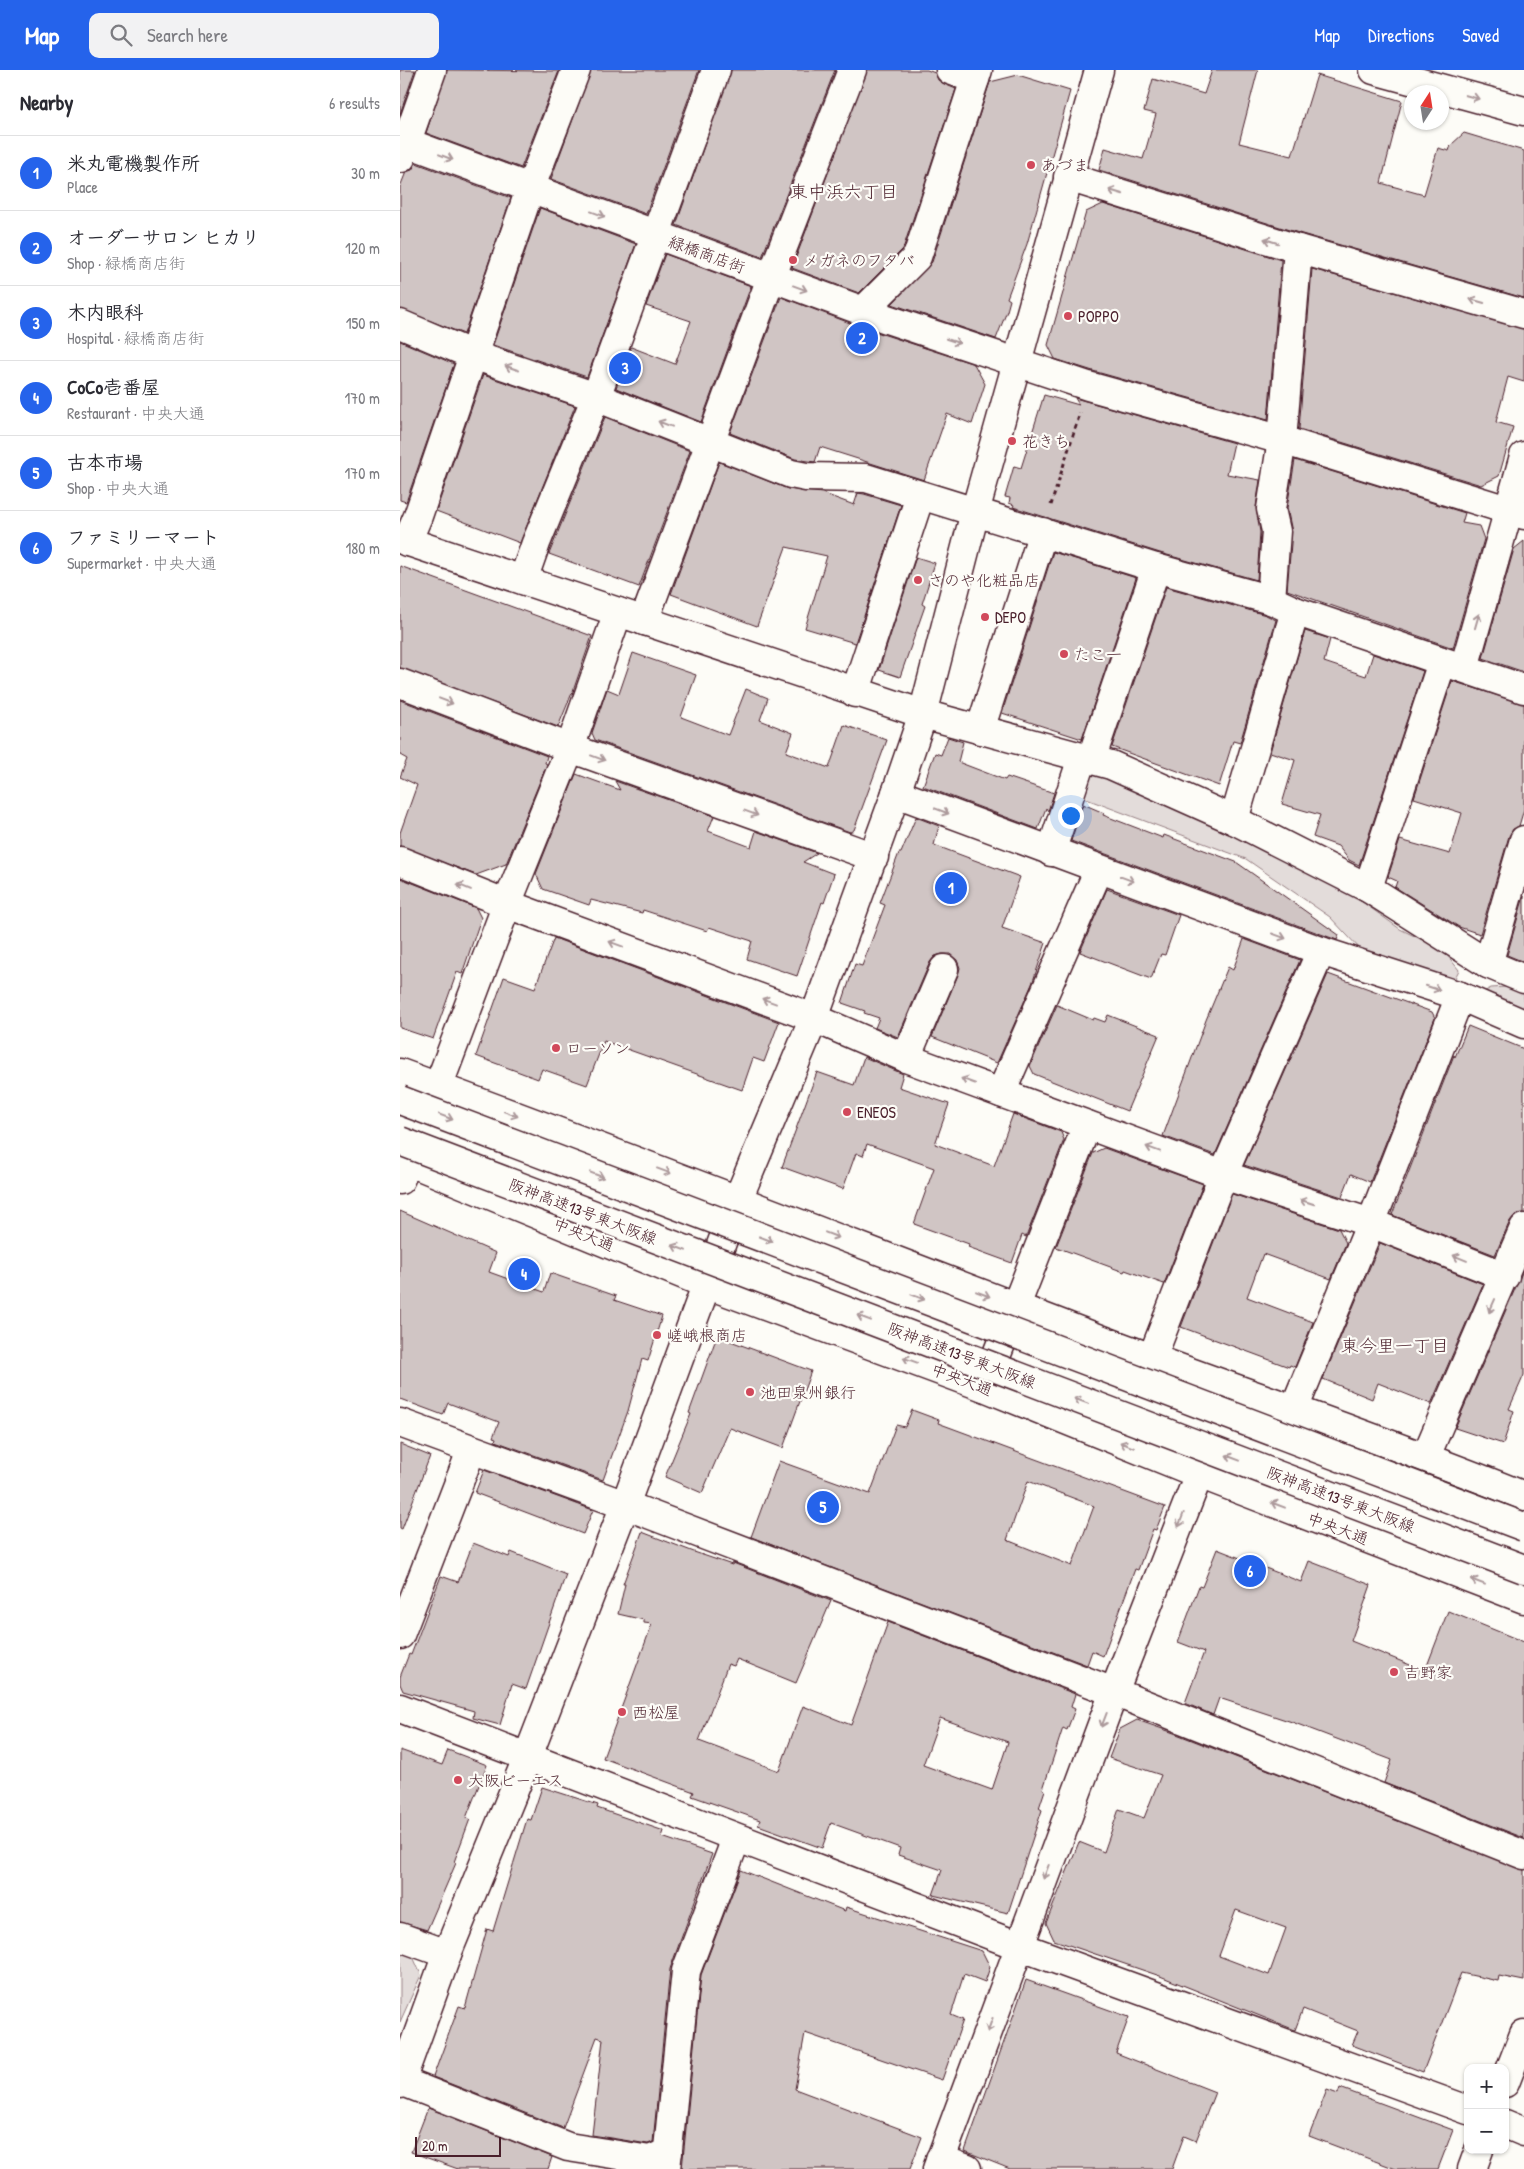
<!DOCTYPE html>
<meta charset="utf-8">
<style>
:root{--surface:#fff;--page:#f2f2f3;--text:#2b2b33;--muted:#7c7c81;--line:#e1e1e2;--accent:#2563eb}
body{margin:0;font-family:"Patrick Hand","Klee One",sans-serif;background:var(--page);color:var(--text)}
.controls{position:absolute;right:15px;bottom:15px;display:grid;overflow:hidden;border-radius:10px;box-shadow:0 1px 4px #0004}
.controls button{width:45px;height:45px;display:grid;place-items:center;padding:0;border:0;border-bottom:1px solid var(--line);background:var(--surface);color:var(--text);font:25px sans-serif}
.compass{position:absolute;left:1004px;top:15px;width:45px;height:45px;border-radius:50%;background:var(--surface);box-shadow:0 1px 4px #0004;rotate:12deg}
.scale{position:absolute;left:15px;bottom:12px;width:86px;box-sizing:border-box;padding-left:5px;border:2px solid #4a1f2b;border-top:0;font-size:14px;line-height:18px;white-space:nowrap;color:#4a1f2b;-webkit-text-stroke:4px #fdfcf7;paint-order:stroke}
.you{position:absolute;left:670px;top:745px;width:18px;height:18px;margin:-12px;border:4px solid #fff;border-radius:50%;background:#1a73e8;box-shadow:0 0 0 8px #1a73e833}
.badge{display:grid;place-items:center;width:32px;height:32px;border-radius:50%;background:var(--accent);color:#fff;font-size:16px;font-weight:700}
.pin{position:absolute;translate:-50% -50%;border:2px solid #fff;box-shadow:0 1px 5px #0006}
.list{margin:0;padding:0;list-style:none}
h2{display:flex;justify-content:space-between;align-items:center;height:65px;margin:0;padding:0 20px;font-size:21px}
h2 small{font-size:16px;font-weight:400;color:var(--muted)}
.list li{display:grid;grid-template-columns:32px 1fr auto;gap:15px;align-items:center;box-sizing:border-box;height:75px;padding:0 20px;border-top:1px solid var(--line)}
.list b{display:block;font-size:19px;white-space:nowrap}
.list p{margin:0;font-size:16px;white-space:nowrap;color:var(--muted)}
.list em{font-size:16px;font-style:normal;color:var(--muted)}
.icon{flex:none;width:28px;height:28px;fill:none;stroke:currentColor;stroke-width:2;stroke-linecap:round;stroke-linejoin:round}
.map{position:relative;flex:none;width:1124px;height:2099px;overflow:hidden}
header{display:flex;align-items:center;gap:30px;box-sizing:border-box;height:70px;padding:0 25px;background:var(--accent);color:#fff}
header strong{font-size:24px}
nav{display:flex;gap:28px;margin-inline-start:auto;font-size:18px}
.search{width:350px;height:45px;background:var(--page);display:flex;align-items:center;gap:12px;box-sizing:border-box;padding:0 18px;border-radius:10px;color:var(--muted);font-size:19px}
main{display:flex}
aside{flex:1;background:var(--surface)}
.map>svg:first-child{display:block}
</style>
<header>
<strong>Map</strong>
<div class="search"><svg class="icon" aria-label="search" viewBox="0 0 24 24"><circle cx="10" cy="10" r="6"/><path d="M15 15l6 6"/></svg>Search here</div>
<nav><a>Map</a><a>Directions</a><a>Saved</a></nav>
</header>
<main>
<aside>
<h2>Nearby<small>6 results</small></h2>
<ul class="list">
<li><span class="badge">1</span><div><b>米丸電機製作所</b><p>Place</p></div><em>30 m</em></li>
<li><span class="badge">2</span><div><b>オーダーサロン ヒカリ</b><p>Shop · 緑橋商店街</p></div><em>120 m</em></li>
<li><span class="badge">3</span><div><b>木内眼科</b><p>Hospital · 緑橋商店街</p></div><em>150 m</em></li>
<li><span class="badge">4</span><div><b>CoCo壱番屋</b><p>Restaurant · 中央大通</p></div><em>170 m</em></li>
<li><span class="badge">5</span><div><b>古本市場</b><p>Shop · 中央大通</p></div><em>170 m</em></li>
<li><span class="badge">6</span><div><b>ファミリーマート</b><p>Supermarket · 中央大通</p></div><em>180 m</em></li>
</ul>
</aside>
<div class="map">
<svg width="1124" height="2099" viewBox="0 0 1124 2099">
<rect width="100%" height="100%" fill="#fdfcf7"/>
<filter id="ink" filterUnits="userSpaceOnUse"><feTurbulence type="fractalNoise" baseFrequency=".02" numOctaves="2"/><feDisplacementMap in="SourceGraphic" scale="10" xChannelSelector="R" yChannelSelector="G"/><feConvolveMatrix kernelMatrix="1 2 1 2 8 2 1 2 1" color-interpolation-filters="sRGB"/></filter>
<g filter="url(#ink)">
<g fill="#e3dcda" stroke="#967e82">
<polygon points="697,701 925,805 1000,859 1043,880 1059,900 1052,914 961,880 930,847 846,789 681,727 682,709"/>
<polygon points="1106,917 1124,924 1124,948 1076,926 1091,918"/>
<polygon points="0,1878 11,1882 21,1905 0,1952"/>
</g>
<g fill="#d0c5c4" stroke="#4a1f2b" fill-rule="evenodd">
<polygon points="0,0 15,0 0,44"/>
<polygon points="47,0 159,1 121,98 26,63"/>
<polygon points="191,0 299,0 246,144 151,109"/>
<polygon points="331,0 435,0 362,187 276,155"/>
<polygon points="467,0 527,0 535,3 538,10 544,14 556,19 503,179 459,223 392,198"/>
<polygon points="812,0 858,0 839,73 892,86 917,5 1002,31 981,113 1024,125 1038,78 1049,81 1051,75 1064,63 1124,81 1124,228 902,164 699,100 705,78 743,89 756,44 744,41 753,9 804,24"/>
<polygon points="618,5 670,21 627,174 607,228 610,230 607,241 596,269 492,234 532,192 590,12"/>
<polygon points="16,93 111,128 64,264 0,239 0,117 6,102 12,100"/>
<polygon points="703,134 881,190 868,350 693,301 655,289 648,275 686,142"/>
<polygon points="140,138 236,174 187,307 93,275"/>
<polygon points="265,184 351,216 301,352 216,318 231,277 275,294 291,251 246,236"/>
<polygon points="912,199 1124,259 1124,312 1108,307 1096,352 1113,357 1099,406 1081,415 899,359"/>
<polygon points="381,227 458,256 574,294 585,314 572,354 547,344 524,410 420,377 415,392 395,389 330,363"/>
<polygon points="0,271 54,294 6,432 0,430"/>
<polygon points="83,305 175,336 120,473 36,441"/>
<polygon points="644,325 679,335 675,328 834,373 827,404 860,410 856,437 860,462 857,510 760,483 613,437 614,435 609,433 610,428 605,427 614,396 621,398"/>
<polygon points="205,347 290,381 239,517 149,484"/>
<polygon points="895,390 1065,443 1062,453 1079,456 1084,469 1053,578 887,520 892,462 887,438"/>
<polygon points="319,392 388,419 422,423 454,435 458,423 464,424 501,435 455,573 405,558 427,486 386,477 357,556 271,524"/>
<polygon points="1124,471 1124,602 1083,588 1114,479"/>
<polygon points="653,482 736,508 682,669 602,643"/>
<polygon points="516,487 535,493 522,534 525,536 500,607 479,600"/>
<polygon points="0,496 192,566 172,624 172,623 158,657 0,598"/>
<polygon points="766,517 866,545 876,550 840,673 833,671 819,716 712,677"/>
<polygon points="905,561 930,569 924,592 966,606 973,584 1023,601 959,795 949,790 938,776 913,767 920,745 882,734 895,690 870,682"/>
<polygon points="233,583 296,605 281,647 328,665 346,619 368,628 360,650 393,663 386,682 429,698 444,655 487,670 454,760 450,762 195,670 192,663 207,619 219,624"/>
<polygon points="1052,611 1124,634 1124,739 1119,756 1113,759 1109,766 1080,864 1059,857 995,817 997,811 988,807 1000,770 1050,784 1062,743 1014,728"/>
<polygon points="0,630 147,686 145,693 147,694 106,794 76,805 0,776 0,763 17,715 0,707 7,689 0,685"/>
<polygon points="548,667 563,672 558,692 605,710 607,707 654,723 648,741 646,738 638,759 523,716 535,683 541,685"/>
<polygon points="176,704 220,720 215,711 314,746 308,761 351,777 356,761 417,783 403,792 434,804 424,833 422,832 397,906 347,889 352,871 309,857 307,861 243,840 242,843 191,830 189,835 143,819 136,804"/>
<polygon points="683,734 704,743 703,745 763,768 764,765 836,792 939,865 937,870 671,771"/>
<polygon points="516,747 539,756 534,775 620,807 602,858 646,873 632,914 597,993 532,967 558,905 560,898 557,890 550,884 542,884 535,886 530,892 498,967 475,958 479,948 464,943 465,941 442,933 455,894 462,896 485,835 480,833 499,783 501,783"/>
<polygon points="0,808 76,838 81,848 62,904 57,902 33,969 0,958"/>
<polygon points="707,819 779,845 765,885 761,884 751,909 680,882"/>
<polygon points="1124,826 1124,892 1107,885"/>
<polygon points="154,868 379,952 364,992 353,988 342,1020 204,971 187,1015 142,999 138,1009 76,986 104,907 135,918"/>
<polygon points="844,869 900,890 815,1085 763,1066 806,950 828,897 833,900"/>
<polygon points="928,904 1032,942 1035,948 970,1112 951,1104 942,1127 844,1095"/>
<polygon points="657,935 693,950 694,948 705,952 708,945 759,965 727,1041 634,1004 630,996"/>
<polygon points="1068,956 1124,979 1124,1143 1115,1145 1110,1151 1095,1185 992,1145 1054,985 1055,987"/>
<polygon points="464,987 503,1004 499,1017 549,1034 535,1074 594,1096 613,1044 661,1062 664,1070 626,1167 622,1165 612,1193 568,1177 569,1174 514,1154 534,1098 467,1074 463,1086 456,1083 443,1119 382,1097 417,1002 454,1015"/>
<polygon points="704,1078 803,1114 764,1214 725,1200 724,1202 656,1177 693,1083"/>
<polygon points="832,1124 939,1159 946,1173 931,1209 863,1184 847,1227 913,1252 895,1297 890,1295 889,1297 781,1257"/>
<polygon points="0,1141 96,1183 89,1202 144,1222 150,1203 216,1226 214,1230 262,1246 248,1291 242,1289 228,1341 203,1410 95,1371 96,1368 93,1367 99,1352 48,1333 43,1345 0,1329"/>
<polygon points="980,1173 1083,1214 1031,1334 978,1313 972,1329 923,1309"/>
<polygon points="1124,1198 1124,1305 1109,1339 1114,1341 1103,1374 1055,1358"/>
<polygon points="317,1266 411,1301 383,1378 330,1358 302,1423 265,1407 291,1344 289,1343"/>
<path d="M512 1340 539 1350 538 1353 765 1437 756 1460 753 1459 738 1500 735 1499 703 1586 692 1581 687 1595 351 1467 379 1391 470 1424 496 1355 505 1357ZM628 1411 694 1436 672 1496 607 1470Z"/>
<polygon points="0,1374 30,1386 2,1459 0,1458"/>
<polygon points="84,1400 193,1440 183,1464 75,1423"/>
<path d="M242 1462 294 1482 332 1495 333 1493 431 1531 396 1613 337 1589 334 1596 328 1594 299 1671 379 1701 403 1636 451 1655 488 1552 675 1624 671 1637 675 1639 667 1660 663 1658 643 1719 645 1720 639 1738 642 1740 608 1843 533 1825 542 1800 498 1785 500 1778 431 1753 422 1778 358 1755 360 1750 292 1726 294 1722 203 1688 252 1554 244 1553V1550L218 1544 225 1514H223ZM540 1648 608 1672 592 1720 523 1695Z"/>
<polygon points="73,1473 109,1487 111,1482 166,1504 126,1619 112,1614 100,1655 73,1648 74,1641 3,1621 0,1614 0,1607 9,1584 11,1585 41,1506 58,1512"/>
<polygon points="817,1479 901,1512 909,1491 971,1515 951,1571 1025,1601 1048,1541 1124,1572 1124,1768 984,1713 992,1690 892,1652 819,1628 813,1645 785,1633 804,1582 778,1572 799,1516 802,1517"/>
<path d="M737 1650 774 1663 1124 1800V1911L1099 1906 1098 1911 1061 1903 1023 2002 952 1975 958 1961 903 1939 895 1960 760 1906 654 1870 646 1853 679 1772 704 1782 719 1739 744 1748 761 1705 709 1688 720 1659ZM836 1840 886 1858 869 1905 819 1886Z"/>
<polygon points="0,1680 42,1695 48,1680 87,1695 66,1748 70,1749 54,1792 56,1793 27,1860 0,1852"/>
<polygon points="142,1717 198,1735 197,1738 264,1761 262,1767 312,1784 270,1899 253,2072 248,2074 192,2065 203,1969 197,1967 163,2058 33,2007 59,1936 65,1938 87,1859 93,1861 127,1749 131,1750"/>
<polygon points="341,1800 445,1841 446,1837 582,1881 590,1897 585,1912 564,1904 551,1945 563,1950 542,2010 405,1963 395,2019 522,2067 510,2099 282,2099 301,1905"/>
<polygon points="626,1910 729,1947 716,1983 815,2022 796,2071 784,2066 772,2099 610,2099 565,2081"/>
<polygon points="940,2018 1053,2060 1038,2099 996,2099 909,2066 927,2020 938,2024"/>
<polygon points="28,2038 152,2087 148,2099 58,2099 11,2082"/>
</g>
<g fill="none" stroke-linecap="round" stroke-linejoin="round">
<defs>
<g id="minor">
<polyline points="550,0 575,9"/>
<polyline points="974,0 1124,41"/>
<polyline points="0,70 463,241 688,316 882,370 1124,445"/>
<polyline points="1,88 32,0"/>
<polyline points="668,107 898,179 1124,244"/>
<polyline points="463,241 517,187 578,0"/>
<polyline points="0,254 73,285 196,327 391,404 406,407 466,408 756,498 871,530 895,541 1124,619"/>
<polyline points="0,469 523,644 711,695 834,750 968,818 1088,894 1124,909"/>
<polyline points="7,472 18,446 130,119 176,0"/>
<polyline points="123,510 136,473 196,327 316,0"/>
<polyline points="871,530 876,461 871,439 882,370 898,179"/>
<polyline points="244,551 371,208 452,0"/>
<polyline points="1064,598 1124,386"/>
<polyline points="0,613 170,678 474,787"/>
<polyline points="455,623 520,426"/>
<polyline points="580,660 643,462"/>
<polyline points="691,690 756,498"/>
<polyline points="496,723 921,881 1060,926 1124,954"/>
<polyline points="834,750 895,541"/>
<polyline points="651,782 682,688"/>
<polyline points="0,791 107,834 414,948 506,988 823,1105 971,1153 1105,1206"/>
<polyline points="968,818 1042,592"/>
<polyline points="1088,894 1124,770"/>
<polyline points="506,988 544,899"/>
<polyline points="38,1017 107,834 170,678 218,542"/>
<polyline points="601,1023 699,799"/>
<polyline points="0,1110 8,1092"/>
<polyline points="752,1288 823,1105 921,881"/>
<polyline points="584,1317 687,1055"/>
<polyline points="894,1339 971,1153 1060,926"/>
<polyline points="0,1353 225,1435 714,1622 1124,1785"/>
<polyline points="1026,1386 1124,1158"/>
<polyline points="0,1565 71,1381"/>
<polyline points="0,1638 619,1876 1068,2040"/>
<polyline points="0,1867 47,1884"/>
<polyline points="1,2011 168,2077 250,2090 268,2082"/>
<polyline points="1105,2013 1124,1964"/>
<polyline points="0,2014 47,1884 128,1686 225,1435 338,1129 414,948 496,723 523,644 575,442 699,0"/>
<polyline points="1105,2054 1124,2062"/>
<polyline points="540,2089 567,2099"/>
<polyline points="266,2099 286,1901 336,1769"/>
<polyline points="537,2099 714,1622 799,1404"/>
<polyline points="1072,2099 1079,2080"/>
</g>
<g id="major">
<path d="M0 1003C227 1086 451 1174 677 1260 825 1317 977 1366 1124 1426"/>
<polyline points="0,1088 306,1214 584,1317 799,1404 1124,1529"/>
</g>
</defs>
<use href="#minor" stroke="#4a1f2b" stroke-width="31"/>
<use href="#major" stroke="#4a1f2b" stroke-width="31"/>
<polyline stroke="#4a1f2b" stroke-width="3" stroke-dasharray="4 4" stroke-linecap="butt" points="651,435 680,343"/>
<use href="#minor" stroke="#fdfcf7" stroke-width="28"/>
<use href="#major" stroke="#fdfcf7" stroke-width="28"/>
<defs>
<g id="highway-bridge">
<polyline points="0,1030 1124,1457"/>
<polyline points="0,1071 1124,1499"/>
</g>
</defs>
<use href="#highway-bridge" stroke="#4a1f2b" stroke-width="31" stroke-linecap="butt"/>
<use href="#highway-bridge" stroke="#fdfcf7" stroke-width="28"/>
</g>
<defs><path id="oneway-shaft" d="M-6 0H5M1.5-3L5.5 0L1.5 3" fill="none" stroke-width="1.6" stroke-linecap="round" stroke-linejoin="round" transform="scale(1.25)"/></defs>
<g stroke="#ac999b">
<use href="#oneway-shaft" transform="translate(1072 27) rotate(15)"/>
<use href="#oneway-shaft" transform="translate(46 87) rotate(21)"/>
<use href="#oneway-shaft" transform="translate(716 122) rotate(-163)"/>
<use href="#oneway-shaft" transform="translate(198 144) rotate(20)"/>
<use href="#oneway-shaft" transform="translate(871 171) rotate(-163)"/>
<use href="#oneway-shaft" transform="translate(400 218) rotate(20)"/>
<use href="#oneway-shaft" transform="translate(1077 231) rotate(-164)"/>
<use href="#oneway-shaft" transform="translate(553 271) rotate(18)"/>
<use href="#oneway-shaft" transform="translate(112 298) rotate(-161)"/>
<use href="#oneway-shaft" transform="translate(265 354) rotate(-159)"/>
<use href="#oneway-shaft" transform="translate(1077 551) rotate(-74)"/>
<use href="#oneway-shaft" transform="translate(46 631) rotate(21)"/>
<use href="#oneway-shaft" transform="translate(198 688) rotate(20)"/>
<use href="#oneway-shaft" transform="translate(542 741) rotate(21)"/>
<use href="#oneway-shaft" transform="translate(351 743) rotate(20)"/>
<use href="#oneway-shaft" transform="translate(727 809) rotate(20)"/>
<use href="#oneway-shaft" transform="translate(64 817) rotate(-158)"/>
<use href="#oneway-shaft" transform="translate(879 866) rotate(20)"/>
<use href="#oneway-shaft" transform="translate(216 874) rotate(-160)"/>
<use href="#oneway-shaft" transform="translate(1033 918) rotate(18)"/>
<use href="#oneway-shaft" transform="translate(369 931) rotate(-160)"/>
<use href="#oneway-shaft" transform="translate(568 1011) rotate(-160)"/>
<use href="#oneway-shaft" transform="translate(111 1044) rotate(20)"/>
<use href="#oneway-shaft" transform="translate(46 1047) rotate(21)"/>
<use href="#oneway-shaft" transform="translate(753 1079) rotate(-160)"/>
<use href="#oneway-shaft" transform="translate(264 1101) rotate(20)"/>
<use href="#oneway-shaft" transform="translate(197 1105) rotate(21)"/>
<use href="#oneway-shaft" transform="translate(907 1132) rotate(-162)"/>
<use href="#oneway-shaft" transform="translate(432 1165) rotate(21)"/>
<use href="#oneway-shaft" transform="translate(366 1169) rotate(21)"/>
<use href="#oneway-shaft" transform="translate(279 1178) rotate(-159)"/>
<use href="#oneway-shaft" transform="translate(1060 1188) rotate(-158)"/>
<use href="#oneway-shaft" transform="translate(583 1224) rotate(21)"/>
<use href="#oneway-shaft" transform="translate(518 1227) rotate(21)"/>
<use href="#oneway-shaft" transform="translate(1092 1236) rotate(114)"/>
<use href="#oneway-shaft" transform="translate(464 1248) rotate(-159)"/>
<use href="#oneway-shaft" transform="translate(510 1290) rotate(-160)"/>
<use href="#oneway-shaft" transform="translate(681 1331) rotate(-159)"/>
<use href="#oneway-shaft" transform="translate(727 1375) rotate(-158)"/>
<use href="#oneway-shaft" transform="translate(833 1388) rotate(-159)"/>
<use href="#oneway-shaft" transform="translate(878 1435) rotate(-159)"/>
<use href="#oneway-shaft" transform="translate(781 1450) rotate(111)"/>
<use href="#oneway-shaft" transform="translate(1078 1512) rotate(-159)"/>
<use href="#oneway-shaft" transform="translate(704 1650) rotate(111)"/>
<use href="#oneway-shaft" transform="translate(646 1802) rotate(111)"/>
<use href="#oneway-shaft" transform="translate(590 1955) rotate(110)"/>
</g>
</g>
<g fill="#d1495b" stroke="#fdfcf7" stroke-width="2">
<circle cx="631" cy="95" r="5"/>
<circle cx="393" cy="190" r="5"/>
<circle cx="668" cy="246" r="5"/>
<circle cx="612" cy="371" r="5"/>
<circle cx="518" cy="510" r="5"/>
<circle cx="585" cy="547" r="5"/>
<circle cx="664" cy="584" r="5"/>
<circle cx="156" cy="978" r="5"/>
<circle cx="447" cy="1042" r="5"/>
<circle cx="257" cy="1265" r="5"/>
<circle cx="350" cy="1322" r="5"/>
<circle cx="994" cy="1602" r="5"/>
<circle cx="222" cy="1642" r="5"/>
<circle cx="58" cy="1710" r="5"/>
</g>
<g text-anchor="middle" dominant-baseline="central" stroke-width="4.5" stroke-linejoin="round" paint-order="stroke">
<g font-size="16" fill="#4a1f2b" stroke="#fdfcf7" text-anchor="start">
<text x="641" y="95">あづま</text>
<text x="403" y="190">メガネのフタバ</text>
<text x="678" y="246">POPPO</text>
<text x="622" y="371">花きち</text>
<text x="528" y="510">さのや化粧品店</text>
<text x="595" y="547">DEPO</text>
<text x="674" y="584">たこ一</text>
<text x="166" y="978">ローソン</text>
<text x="457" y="1042">ENEOS</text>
<text x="267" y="1265">嵯峨根商店</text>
<text x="360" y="1322">池田泉州銀行</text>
<text x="1004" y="1602">吉野家</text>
<text x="232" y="1642">西松屋</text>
<text x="68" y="1710">大阪ビーエス</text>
</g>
<g font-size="16" fill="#4a1f2b" stroke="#fdfcf7">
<text transform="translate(307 184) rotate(20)">緑橋商店街</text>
<text transform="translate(183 1141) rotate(21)">阪神高速13号東大阪線</text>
<text transform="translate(184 1164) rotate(22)">中央大通</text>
<text transform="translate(562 1285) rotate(21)">阪神高速13号東大阪線</text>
<text transform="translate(562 1309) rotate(21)">中央大通</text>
<text transform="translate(941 1429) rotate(21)">阪神高速13号東大阪線</text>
<text transform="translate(938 1458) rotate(21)">中央大通</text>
</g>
<g font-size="18" fill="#4a1f2b" stroke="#fdfcf7">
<text x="444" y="121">東中浜六丁目</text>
<text x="995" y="1275">東今里一丁目</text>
</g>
</g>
</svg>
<div class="controls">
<button>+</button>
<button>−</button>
</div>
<svg class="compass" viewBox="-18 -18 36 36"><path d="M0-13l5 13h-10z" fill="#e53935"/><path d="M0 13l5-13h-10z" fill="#7c7c81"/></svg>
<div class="scale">20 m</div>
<div class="you"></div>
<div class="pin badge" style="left:551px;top:818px">1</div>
<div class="pin badge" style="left:462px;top:268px">2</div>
<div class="pin badge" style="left:225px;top:298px">3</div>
<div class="pin badge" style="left:124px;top:1204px">4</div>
<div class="pin badge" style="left:423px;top:1437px">5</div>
<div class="pin badge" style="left:850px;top:1501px">6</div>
</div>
</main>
